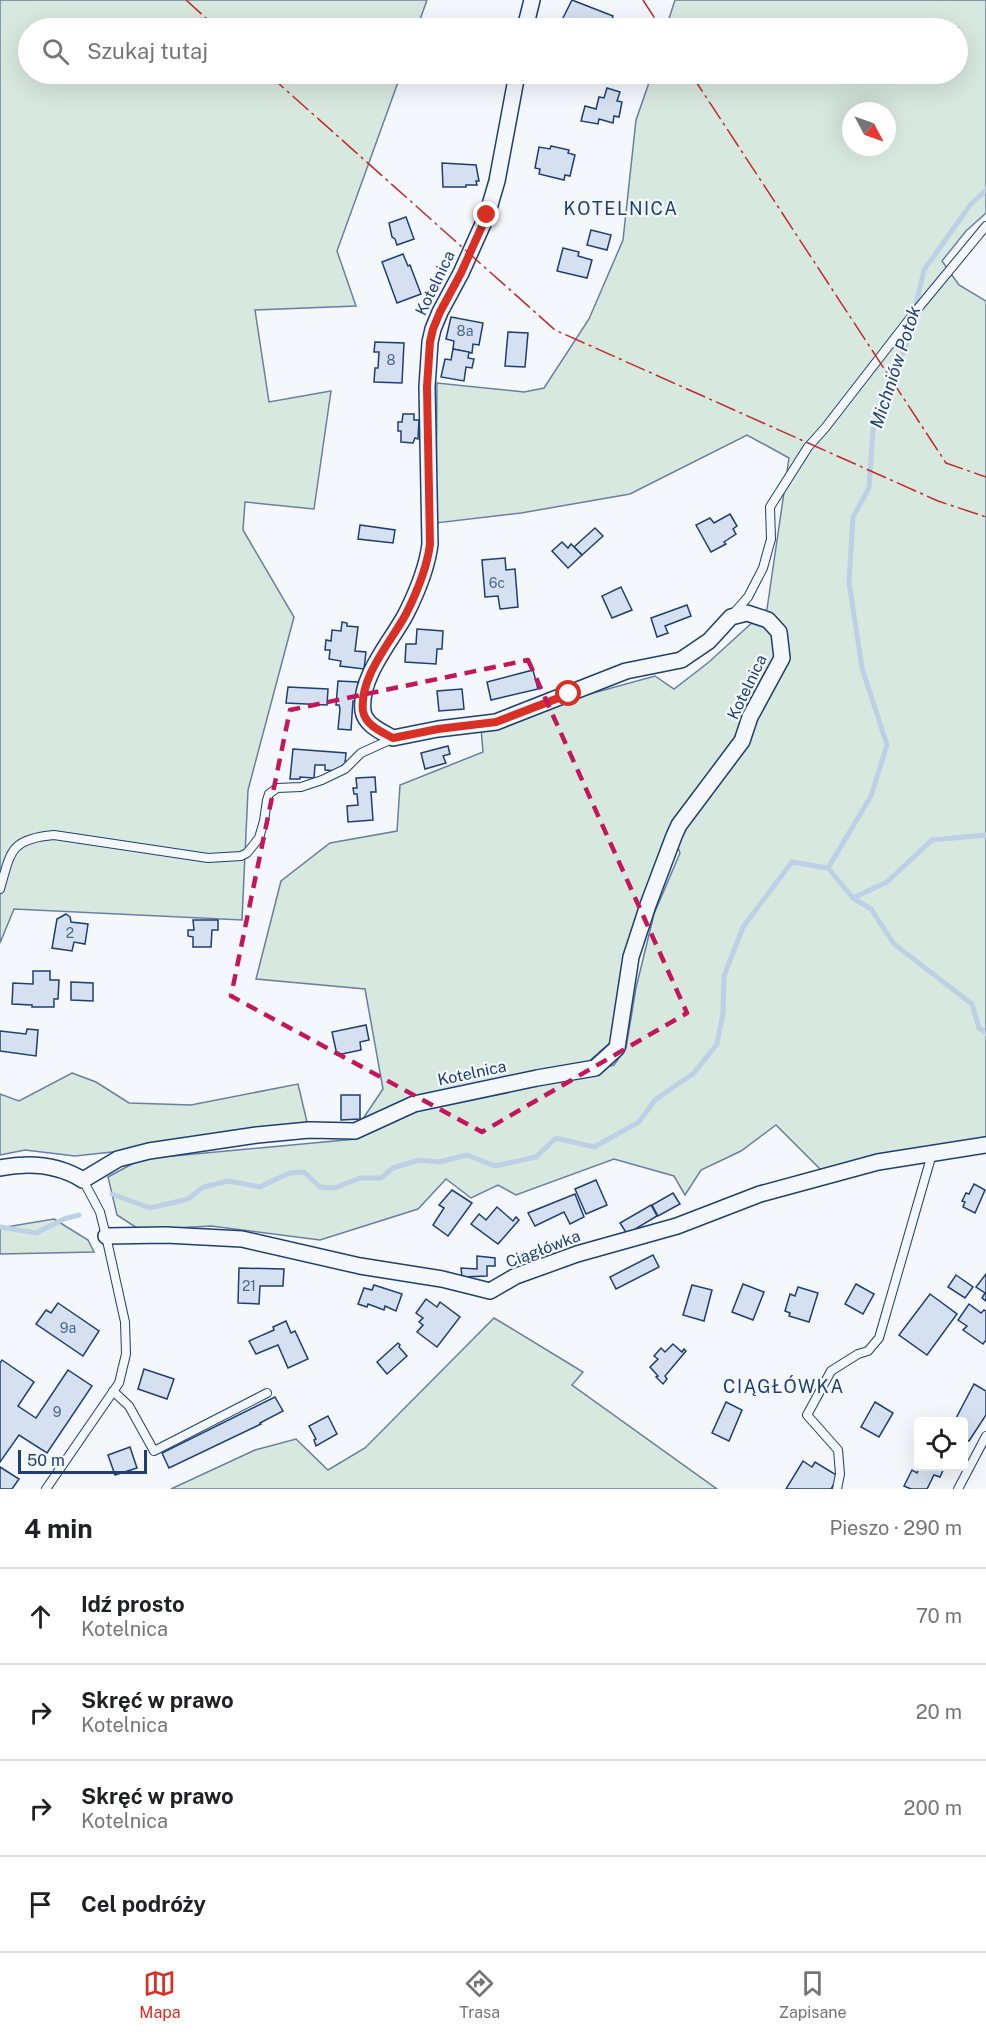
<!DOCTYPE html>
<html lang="pl">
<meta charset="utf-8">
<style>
:root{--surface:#fff;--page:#f2f2f2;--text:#202124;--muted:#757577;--line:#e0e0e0;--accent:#d93025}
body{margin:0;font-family:"Public Sans",sans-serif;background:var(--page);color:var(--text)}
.controls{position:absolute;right:18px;bottom:18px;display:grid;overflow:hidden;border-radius:6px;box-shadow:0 6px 24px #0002}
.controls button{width:54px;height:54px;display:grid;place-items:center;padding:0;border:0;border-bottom:2px solid var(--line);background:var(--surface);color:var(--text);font:30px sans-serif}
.compass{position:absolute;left:842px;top:102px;width:54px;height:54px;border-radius:50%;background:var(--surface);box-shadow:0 6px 24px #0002;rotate:131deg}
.scale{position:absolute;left:18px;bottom:15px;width:129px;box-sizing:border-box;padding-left:6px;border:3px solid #1d3f73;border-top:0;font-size:16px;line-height:21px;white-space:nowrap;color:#1d3f73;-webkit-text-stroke:4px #f4f7fb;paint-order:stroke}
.stop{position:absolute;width:18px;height:18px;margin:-14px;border:4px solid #d93025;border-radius:50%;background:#fff}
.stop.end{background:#d93025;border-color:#fff;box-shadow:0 2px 6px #0008}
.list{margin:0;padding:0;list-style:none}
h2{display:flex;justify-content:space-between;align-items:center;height:78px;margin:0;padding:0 24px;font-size:26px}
h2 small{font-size:20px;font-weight:400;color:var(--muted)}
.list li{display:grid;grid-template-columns:39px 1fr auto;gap:18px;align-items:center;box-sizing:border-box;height:96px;padding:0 24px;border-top:2px solid var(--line)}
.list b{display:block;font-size:22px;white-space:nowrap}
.list p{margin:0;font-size:20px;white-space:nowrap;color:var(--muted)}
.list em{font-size:20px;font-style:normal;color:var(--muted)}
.icon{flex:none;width:33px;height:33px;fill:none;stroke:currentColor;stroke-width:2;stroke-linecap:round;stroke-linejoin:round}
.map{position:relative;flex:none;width:986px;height:1489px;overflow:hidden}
.search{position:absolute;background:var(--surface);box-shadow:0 6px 24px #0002;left:18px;right:18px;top:18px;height:66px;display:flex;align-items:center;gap:15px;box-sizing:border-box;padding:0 21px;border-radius:33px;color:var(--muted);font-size:22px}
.sheet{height:462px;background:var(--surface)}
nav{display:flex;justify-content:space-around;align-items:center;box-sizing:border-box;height:84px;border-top:2px solid var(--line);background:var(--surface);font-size:16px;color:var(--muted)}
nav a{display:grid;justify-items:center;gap:3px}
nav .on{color:var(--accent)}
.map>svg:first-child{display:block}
</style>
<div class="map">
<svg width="986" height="1489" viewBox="0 0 986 1489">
<rect width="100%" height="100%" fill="#f4f7fb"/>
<g fill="#d7e8df" stroke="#687fa3" stroke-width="1.5" fill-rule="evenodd">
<polygon points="0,0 427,0 417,28 28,28 28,74 401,74 337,251 356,306 255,310 269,402 331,391 314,509 245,502 243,530 294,617 248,790 242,920 14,909 0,943"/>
<path d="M675 0H986V213L966 231 942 261 959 285 986 301V1137L822 1171 776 1125 741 1151 701 1170 685 1195 674 1176 614 1159 516 1195 498 1185 471 1198 446 1179 418 1209 320 1240 211 1226 140 1230 117 1215 108 1177 141 1159 356 1139 413 1112 614 1065 626 1048 636 988 654 914 680 853 674 837 613 1040 586 1064 360 1123 383 1089 365 989 256 979 281 881 330 843 397 831 400 785 483 752 481 728 575 698 655 676 674 689 709 662 767 609 789 458 747 435 630 494 521 513 436 523 437 383 524 392 544 388 589 319 623 240 636 120 652 74H958V28H666ZM851 111H887V147H851Z"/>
<polygon points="72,1073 96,1082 129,1103 191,1105 298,1084 307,1122 177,1145 75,1156 25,1150 0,1155 0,1094 19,1101"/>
<polygon points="54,1219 88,1240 94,1252 0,1254 0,1228"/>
<polygon points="494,1318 583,1372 572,1385 717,1489 171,1489 255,1450 296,1439 328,1470 365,1448"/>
</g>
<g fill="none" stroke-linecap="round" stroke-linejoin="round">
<g stroke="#bed0e5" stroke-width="5">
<polyline points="828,868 871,796 887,745 862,668 849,582 853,517 869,488 873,430 907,342 924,270 971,204 986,190"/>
<polyline points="853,898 871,909 894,944 972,1004 979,1028 986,1033"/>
<polyline points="112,1194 150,1208 188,1199 203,1187 229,1181 260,1187 289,1173 304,1172 320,1187 335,1188 360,1178 381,1178 393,1168 419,1160 439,1162 467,1155 495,1166 536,1157 556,1138 594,1147 639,1122 655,1100 694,1073 717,1044 723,1013 724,976 743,927 792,862 828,868 853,898 887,882 932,840 986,835"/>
<polyline points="0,1227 36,1233 64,1219 79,1215"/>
</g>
</g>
<g fill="#d5e0f0" stroke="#1d3f73" stroke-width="1.5">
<polygon points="572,0 613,16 609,28 570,28 560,24"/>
<polygon points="607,88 620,92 617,101 622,102 619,117 614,116 613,123 599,119 598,124 581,121 585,106 596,109 599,97 604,98"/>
<polygon points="551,146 569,150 568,153 575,155 570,176 565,175 564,180 539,174 540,169 535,168 539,147 550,149"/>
<polygon points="442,163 476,165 479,181 476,181 477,185 466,185 466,187 443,187"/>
<polygon points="406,217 414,239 397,245 395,239 392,237 389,223"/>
<polygon points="591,230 611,235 607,250 587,245"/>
<polygon points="563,248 579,252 578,256 592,260 587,278 557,271"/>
<polygon points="403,254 408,266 410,265 421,294 397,303 382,262"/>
<polygon points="451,317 483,323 479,345 473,344 472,353 453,349 454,341 446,339"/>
<polygon points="508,332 528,333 525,367 505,366"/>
<polygon points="375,342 404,343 402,383 374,382 375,368 378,368 379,352 374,352"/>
<polygon points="453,349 469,352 468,358 474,359 472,368 466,367 464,381 441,377 445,359 451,360"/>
<polygon points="403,414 414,414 414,420 419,420 418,439 415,438 413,443 401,442 401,431 398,431 398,422 402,422"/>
<polygon points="730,514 737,526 733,529 736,534 724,542 726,544 711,552 696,525 710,518 714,523"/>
<polygon points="360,525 395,530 393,543 358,539"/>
<polygon points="595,528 603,536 582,555 574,547"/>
<polygon points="562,542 568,548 571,544 582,555 568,568 552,551"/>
<polygon points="505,558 506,570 515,569 518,607 500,609 498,596 485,597 482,560"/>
<polygon points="621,587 632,610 612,618 602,596"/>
<polygon points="687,605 691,616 665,626 668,633 657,637 651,618"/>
<polygon points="342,622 347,623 347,626 358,627 355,651 366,652 364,669 340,666 341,661 329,659 330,650 325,650 326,640 331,641 332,630 341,631"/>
<polygon points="417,629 443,631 442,649 437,649 436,664 405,662 406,644 416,644"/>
<polygon points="533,670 538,689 491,700 487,682"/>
<polygon points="338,681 358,682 357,701 353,701 351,730 338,729 340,709 339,705 336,705"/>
<polygon points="288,687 328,689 327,705 286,703"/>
<polygon points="462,689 464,709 439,711 437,691"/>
<polygon points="448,746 450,754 443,756 446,763 425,769 421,753"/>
<polygon points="293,749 346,753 345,763 336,771 325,770 325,765 315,765 314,778 300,777 300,779 290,779"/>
<polygon points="375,777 376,792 371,792 373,820 348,822 347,806 358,805 357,794 354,794 353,788 357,788 356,778"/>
<polygon points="66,914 70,917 71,922 88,924 85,944 74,942 72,951 52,948 57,919"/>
<polygon points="193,920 218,920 218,930 212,930 211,947 193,947 193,937 188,936 188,930 194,930"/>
<polygon points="33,971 50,971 50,980 59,980 58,999 54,999 54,1007 32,1007 32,1005 12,1004 13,983 33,984"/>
<polygon points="71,982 93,983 93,1001 71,1000"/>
<polygon points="366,1025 369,1040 360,1042 361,1050 337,1055 332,1032"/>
<polygon points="27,1029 38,1030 36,1056 0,1051 0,1031 26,1034"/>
<polygon points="341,1095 360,1095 360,1119 341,1120"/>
<polygon points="596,1180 607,1205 586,1214 575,1189"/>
<polygon points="974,1184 985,1190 975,1213 963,1207 965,1202 962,1201 966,1193 969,1194"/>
<polygon points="452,1190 472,1203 448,1236 433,1225 444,1208 439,1205"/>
<polygon points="673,1193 680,1204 658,1216 652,1205"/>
<polygon points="575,1194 584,1217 570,1224 564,1212 535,1226 528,1213"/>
<polygon points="651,1205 657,1216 627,1234 620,1223"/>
<polygon points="497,1207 513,1221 516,1217 519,1220 498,1244 471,1224 479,1214 486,1220"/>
<polygon points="653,1255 659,1267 616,1289 610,1277"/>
<polygon points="477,1256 495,1258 495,1266 487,1266 487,1276 462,1277 461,1268 477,1269"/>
<polygon points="239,1268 284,1269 283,1286 260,1286 259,1304 238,1303"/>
<polygon points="986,1274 986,1301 982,1298 985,1293 976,1287"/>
<polygon points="956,1275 973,1287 965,1298 948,1287"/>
<polygon points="743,1284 764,1292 753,1320 732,1312"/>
<polygon points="856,1284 874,1294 863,1314 845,1304"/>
<polygon points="374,1285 402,1294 396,1311 385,1306 384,1310 368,1304 367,1307 358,1304 364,1288 372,1290"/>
<polygon points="692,1285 712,1290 704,1321 683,1315"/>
<polygon points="798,1287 818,1293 809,1322 789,1316 790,1313 785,1311 790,1294 795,1296"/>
<polygon points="930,1294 957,1314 927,1355 899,1335"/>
<polygon points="426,1299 437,1307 440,1302 460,1317 437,1347 417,1332 423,1325 419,1322 423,1318 416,1313"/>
<polygon points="58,1303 99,1331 83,1356 36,1324 46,1310 51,1313"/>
<polygon points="969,1304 981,1313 984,1310 986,1311 986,1340 983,1344 963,1330 967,1326 958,1320"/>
<polygon points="286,1321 291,1333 295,1331 308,1359 288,1368 278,1345 256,1354 249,1341 274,1330 273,1327"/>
<polygon points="398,1343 400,1345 399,1347 407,1356 387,1374 377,1362"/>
<polygon points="673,1344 682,1352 684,1349 686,1351 665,1376 667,1379 663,1384 656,1377 658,1376 650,1367 658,1359 654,1356 661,1348 665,1352"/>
<polygon points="2,1360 34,1382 18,1406 36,1418 68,1370 92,1386 47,1453 19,1435 0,1462 0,1363"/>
<polygon points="144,1369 174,1379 167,1399 138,1389"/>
<polygon points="974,1384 986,1391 986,1415 969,1441 964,1439 964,1422 954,1422"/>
<polygon points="275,1397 283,1411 260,1423 261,1424 169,1468 162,1453"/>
<polygon points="726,1402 742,1410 729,1441 712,1433"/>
<polygon points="875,1402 893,1413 879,1437 861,1427"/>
<polygon points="328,1416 337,1434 316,1446 314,1440 316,1439 309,1426"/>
<polygon points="130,1447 137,1468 115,1475 108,1455"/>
<polygon points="803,1461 812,1467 815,1462 838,1476 831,1489 786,1489"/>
<polygon points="920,1466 945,1466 940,1477 934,1475 927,1489 911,1489 904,1486 912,1470 917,1473"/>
<polygon points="0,1467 19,1479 12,1489 0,1489"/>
</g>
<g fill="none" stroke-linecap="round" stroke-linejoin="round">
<defs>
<g id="service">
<polyline points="733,614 748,597 763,568 771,539 770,507 808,447 825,428 915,312 986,226"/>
<path d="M0 889C11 851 10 839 54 835L208 858 241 856 247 853 259 838 264 821 267 800 269 794 277 788 301 787 322 780 345 769 361 753 392 739"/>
<polyline points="113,1391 129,1406 154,1451 267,1393"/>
<polyline points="46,1489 119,1383 126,1354 125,1322 106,1236 100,1212 83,1180"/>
<polyline points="837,1489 840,1474 838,1450 807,1415 831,1371 858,1354 868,1351 879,1338 932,1154"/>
<polyline points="958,1489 986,1436"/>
</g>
<g id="minor">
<polyline points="525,28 532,0"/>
<path d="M0 1168C30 1162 57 1164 83 1180L118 1159 149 1151 257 1135 309 1130 355 1131 414 1104 537 1078 595 1068 617 1048 631 957 648 905 674 836 679 825 742 741 750 717 782 658 779 632 768 620 747 613 731 617 709 641 681 660 626 671 496 722 438 729 393 738C382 732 365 725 363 711 359 677 391 642 406 614 417 592 427 569 430 544L427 387 430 342 433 329 440 312 461 273 487 215 497 181 517 74"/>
<polyline points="106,1236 166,1235 242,1239 360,1266 442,1279 490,1291 516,1276 577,1254 677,1226 760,1194 878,1162 986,1145"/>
</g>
</defs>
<use href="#service" stroke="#1d3f73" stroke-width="10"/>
<use href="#minor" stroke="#1d3f73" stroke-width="18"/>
<use href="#service" stroke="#f4f7fb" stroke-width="8"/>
<use href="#minor" stroke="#f4f7fb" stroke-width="15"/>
<g stroke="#c62828" stroke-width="1.5" stroke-dasharray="21 4.5 3 4.5" stroke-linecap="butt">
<polyline points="186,0 217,28"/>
<polyline points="643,0 661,28"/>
<polyline points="268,74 555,330 938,501 986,517"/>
<polyline points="691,74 946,463 986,477"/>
</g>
</g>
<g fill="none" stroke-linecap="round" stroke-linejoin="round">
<path stroke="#d93025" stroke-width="8" d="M487 215 461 273 440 312 433 329 430 342 427 387 430 544C427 569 417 592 406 614 391 642 359 677 363 711 365 725 382 732 393 738L438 729 496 722 569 694"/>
</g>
<path fill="none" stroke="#c2185b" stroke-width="4.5" stroke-dasharray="12 8" stroke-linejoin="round" d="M528 660 687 1013 482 1132 231 996 290 710Z"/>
<g text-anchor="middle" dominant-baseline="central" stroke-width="4.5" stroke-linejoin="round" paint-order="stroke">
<g font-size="14" fill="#4b6792">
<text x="465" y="331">8a</text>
<text x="391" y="360">8</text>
<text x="497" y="583">6c</text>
<text x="70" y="933">2</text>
<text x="249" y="1286">21</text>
<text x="68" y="1328">9a</text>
<text x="57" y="1412">9</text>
</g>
<g font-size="16" fill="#1d3f73" stroke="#f4f7fb">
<text transform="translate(435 283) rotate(-64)">Kotelnica</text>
<text transform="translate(747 687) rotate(-64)">Kotelnica</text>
<text transform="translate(472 1073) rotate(-12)">Kotelnica</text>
<text transform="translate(543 1249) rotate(-21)">Ciągłówka</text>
</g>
<g font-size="18" letter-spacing="1.5" fill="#1d3f73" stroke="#f4f7fb">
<text x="621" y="208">KOTELNICA</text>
<text x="784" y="1386">CIĄGŁÓWKA</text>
</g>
<g font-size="18" font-style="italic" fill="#1d3f73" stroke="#f4f7fb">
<text transform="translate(895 367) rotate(-72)">Michniów Potok</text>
</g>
</g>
</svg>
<div class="controls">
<button><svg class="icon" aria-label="locate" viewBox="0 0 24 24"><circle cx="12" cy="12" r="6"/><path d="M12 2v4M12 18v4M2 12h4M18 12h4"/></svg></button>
</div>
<svg class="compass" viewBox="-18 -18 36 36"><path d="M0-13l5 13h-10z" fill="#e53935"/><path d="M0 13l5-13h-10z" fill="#757577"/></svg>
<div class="scale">50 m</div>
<div class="stop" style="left:569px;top:694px"></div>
<div class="stop end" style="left:487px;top:215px"></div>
<div class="search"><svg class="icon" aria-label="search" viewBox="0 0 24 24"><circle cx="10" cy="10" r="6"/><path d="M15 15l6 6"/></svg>Szukaj tutaj</div>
</div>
<section class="sheet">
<h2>4 min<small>Pieszo · 290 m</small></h2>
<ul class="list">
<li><svg class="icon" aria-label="ahead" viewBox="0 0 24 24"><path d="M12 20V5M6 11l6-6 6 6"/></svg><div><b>Idź prosto</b><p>Kotelnica</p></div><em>70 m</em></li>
<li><svg class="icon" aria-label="right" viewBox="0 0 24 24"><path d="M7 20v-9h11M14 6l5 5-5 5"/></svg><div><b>Skręć w prawo</b><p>Kotelnica</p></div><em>20 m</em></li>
<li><svg class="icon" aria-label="right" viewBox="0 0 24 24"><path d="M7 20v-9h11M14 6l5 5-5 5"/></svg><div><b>Skręć w prawo</b><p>Kotelnica</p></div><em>200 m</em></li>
<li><svg class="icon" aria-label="arrive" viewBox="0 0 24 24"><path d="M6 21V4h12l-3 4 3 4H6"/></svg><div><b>Cel podróży</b></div></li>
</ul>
</section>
<nav>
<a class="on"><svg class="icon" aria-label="map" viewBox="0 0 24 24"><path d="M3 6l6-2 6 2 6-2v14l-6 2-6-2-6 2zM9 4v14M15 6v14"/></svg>Mapa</a>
<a><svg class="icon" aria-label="directions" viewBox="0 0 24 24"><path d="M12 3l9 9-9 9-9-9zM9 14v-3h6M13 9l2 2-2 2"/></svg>Trasa</a>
<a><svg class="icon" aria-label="saved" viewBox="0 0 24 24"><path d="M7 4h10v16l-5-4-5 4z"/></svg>Zapisane</a>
</nav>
